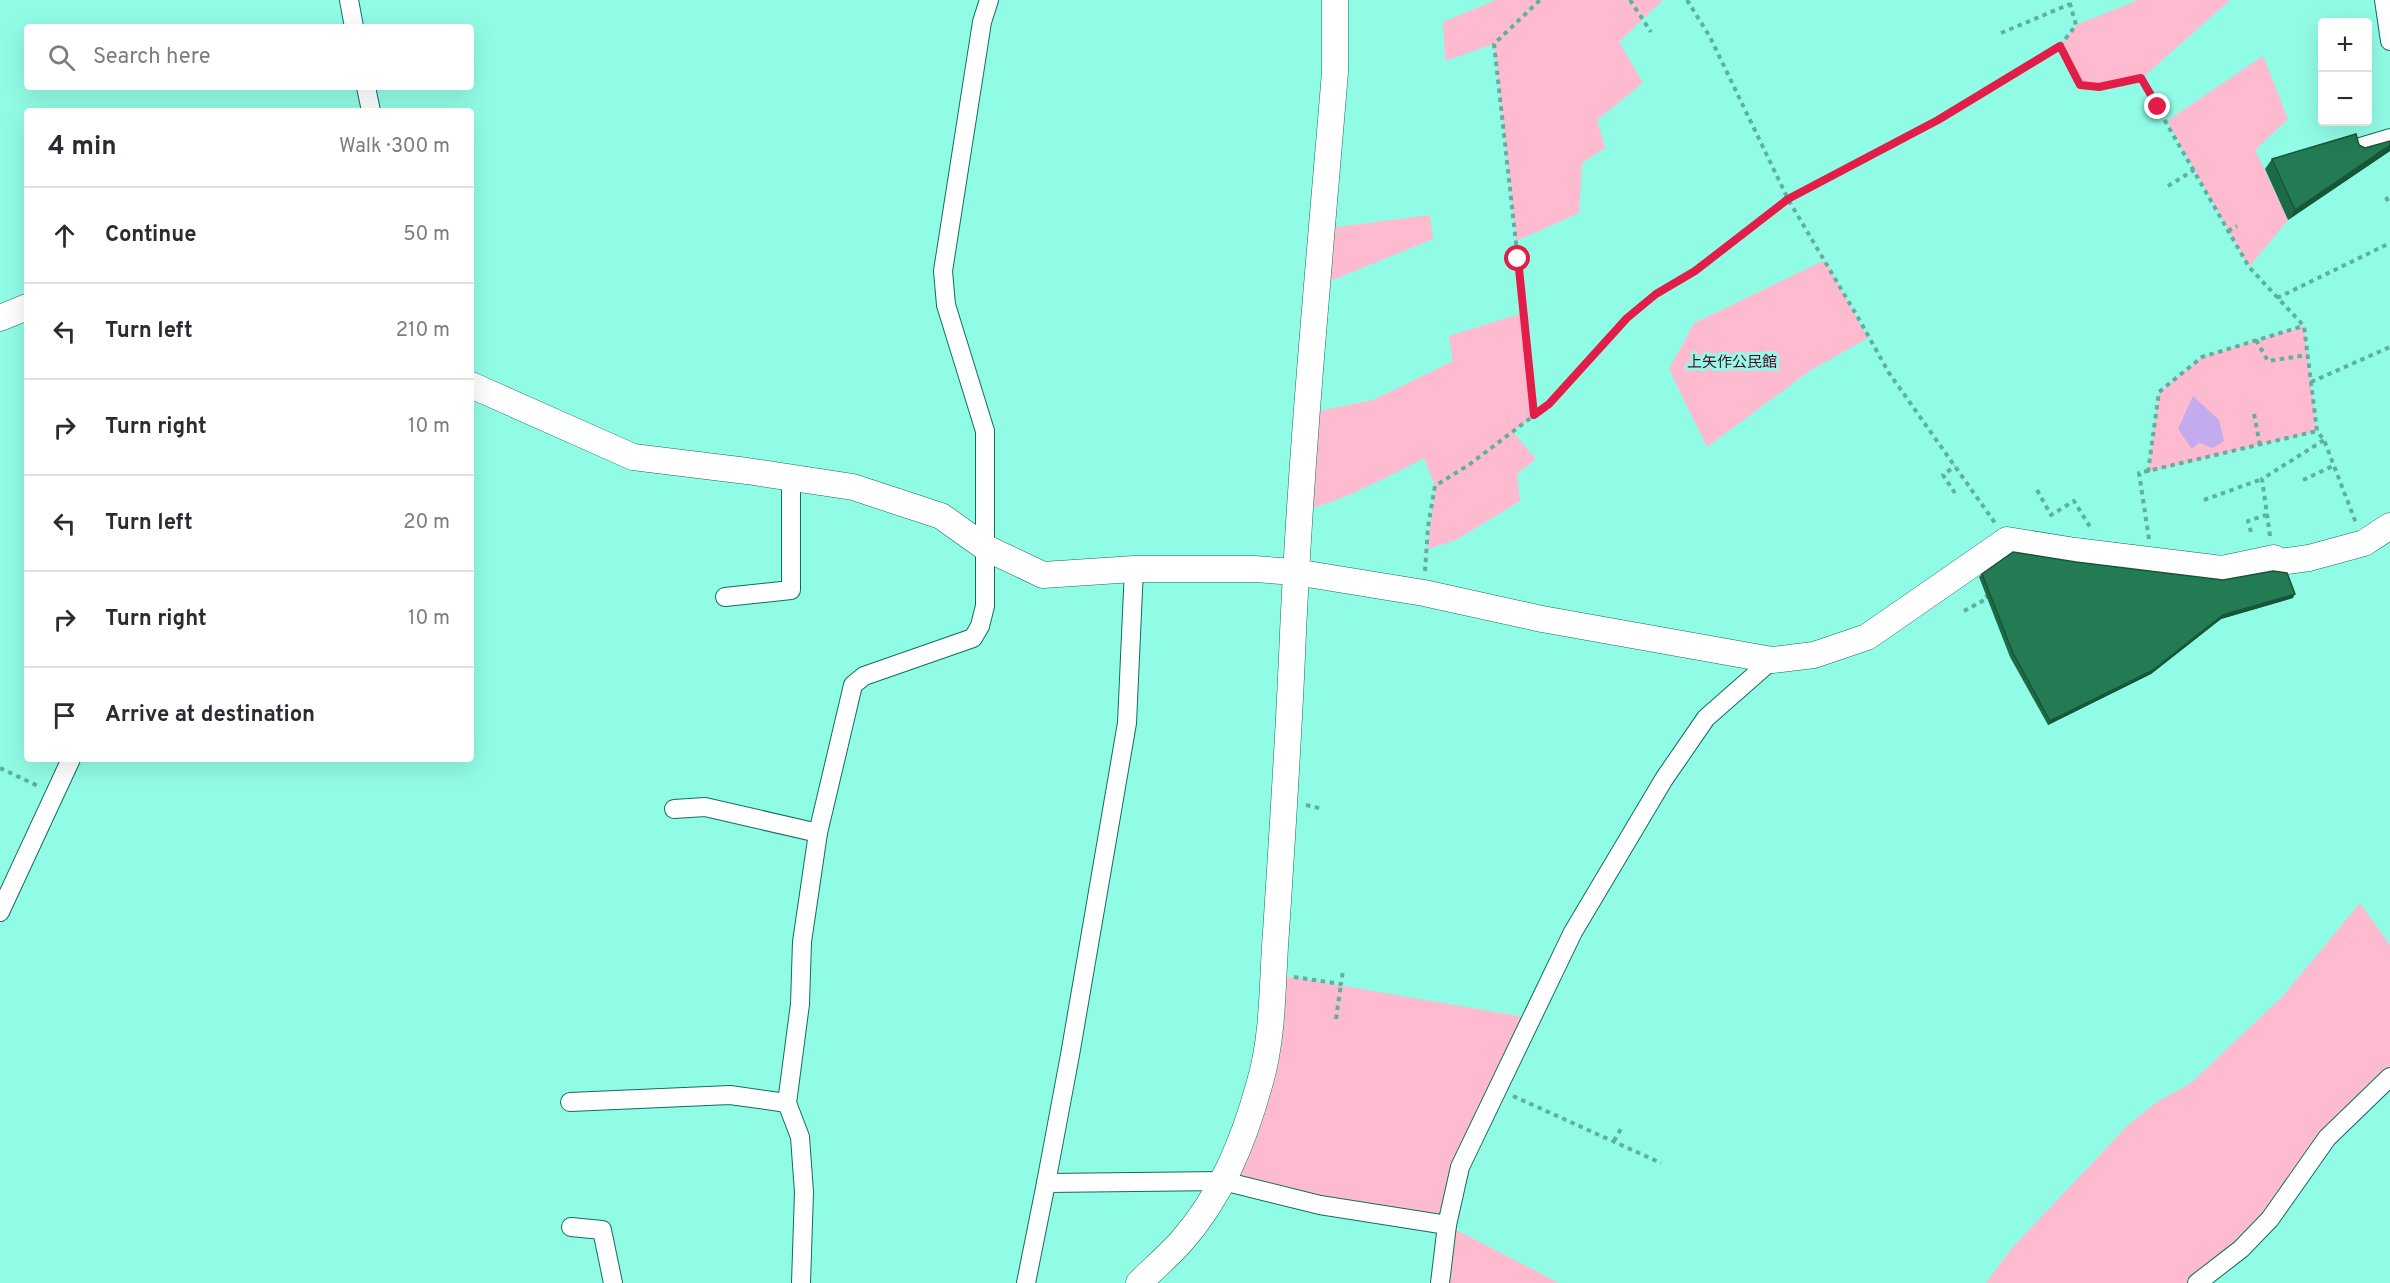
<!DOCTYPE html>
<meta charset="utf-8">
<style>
:root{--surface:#fff;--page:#f2f2f3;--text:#2b2b33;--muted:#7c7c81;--line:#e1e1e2}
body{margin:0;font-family:Overpass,"Noto Sans JP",sans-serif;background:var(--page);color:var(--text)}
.controls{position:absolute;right:18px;top:18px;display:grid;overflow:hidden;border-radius:6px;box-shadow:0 6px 24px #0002}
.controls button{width:54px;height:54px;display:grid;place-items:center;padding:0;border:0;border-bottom:2px solid var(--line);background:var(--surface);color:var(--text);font:30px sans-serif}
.stop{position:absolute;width:18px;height:18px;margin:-14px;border:4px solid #e11d48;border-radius:50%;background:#fff}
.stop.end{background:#e11d48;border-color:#fff;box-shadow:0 2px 6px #0008}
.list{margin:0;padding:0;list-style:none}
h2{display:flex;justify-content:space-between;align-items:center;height:78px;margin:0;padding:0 24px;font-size:26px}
h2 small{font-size:20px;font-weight:400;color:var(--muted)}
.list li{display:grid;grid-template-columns:39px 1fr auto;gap:18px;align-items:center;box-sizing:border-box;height:96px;padding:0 24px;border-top:2px solid var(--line)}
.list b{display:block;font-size:22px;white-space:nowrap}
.list em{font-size:20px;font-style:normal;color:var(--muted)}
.icon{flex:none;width:33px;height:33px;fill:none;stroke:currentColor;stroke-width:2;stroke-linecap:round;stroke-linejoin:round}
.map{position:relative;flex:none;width:2390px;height:1283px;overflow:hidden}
.search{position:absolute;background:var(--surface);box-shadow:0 6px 24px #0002;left:24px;top:24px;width:450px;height:66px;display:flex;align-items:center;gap:15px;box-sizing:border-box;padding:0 21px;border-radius:6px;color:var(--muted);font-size:22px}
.panel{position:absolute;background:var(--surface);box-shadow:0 6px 24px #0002;left:24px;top:108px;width:450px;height:654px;border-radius:6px}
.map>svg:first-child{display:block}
</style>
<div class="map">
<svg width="2390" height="1283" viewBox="0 0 2390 1283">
<rect width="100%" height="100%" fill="#91fce6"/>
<g fill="#febbcf">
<polygon points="1496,0 1663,0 1619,42 1643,83 1597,120 1605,148 1582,163 1579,213 1516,241 1494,44 1445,61 1443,22"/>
<polygon points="2138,0 2230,0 2141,79 2099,87 2080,85 2060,46 2076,25"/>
<polygon points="2263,56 2288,119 2255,150 2288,220 2249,267 2167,121"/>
<polygon points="1430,215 1433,239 1318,286 1322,229"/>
<polygon points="1825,260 1868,338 1811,370 1707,447 1669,369 1694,323"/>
<path d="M1523 313 1535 415 1513 432 1536 459 1517 474 1520 501 1456 540 1427 549 1435 486 1424 458C1384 479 1344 500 1300 512L1308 413 1373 400 1453 361 1449 336Z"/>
<polygon points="2304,326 2317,431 2148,472 2159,392 2202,357"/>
<polygon points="2360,903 2390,945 2390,1077 2263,1227 2197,1283 1986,1283 2011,1249 2127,1126 2154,1104 2192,1082 2282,997"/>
<polygon points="1273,974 1531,1018 1496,1088 1447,1225 1559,1283 1440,1283 1447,1225 1223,1181 1240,1147"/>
</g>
<polygon fill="#c2acee" points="2193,396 2219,420 2224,441 2213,448 2199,443 2192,449 2178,429"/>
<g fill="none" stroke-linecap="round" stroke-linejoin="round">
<defs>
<g id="street">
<polyline points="349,0 354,27"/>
<polyline points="2384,0 2390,41"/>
<polyline points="366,87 371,111"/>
<polyline points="2360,147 2390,138"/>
<polyline points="725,597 791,590 791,477"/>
<polyline points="674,809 705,807 818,833"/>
<polyline points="0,912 71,759"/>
<polyline points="570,1102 730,1095 787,1103"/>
<polyline points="1046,1183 1070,1055 1127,723 1134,569"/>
<polyline points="571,1227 602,1230 613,1283"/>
<polyline points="801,1283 804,1192 800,1137 787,1103 800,1004 802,942 818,833 853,685 864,676 973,638 980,626 985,606 985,431 946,305 943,271 982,22 989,0"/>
<polyline points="1026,1283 1046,1183 1223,1181 1320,1205 1447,1225 1460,1167 1573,932 1664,779 1706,718 1772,660"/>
<polyline points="1440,1283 1447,1225"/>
<polyline points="2197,1283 2241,1249 2270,1219 2327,1138 2390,1077"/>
</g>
<g id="secondary">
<polyline points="0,318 27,307"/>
<polyline points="471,385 633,457 747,471 853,487 941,516 986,548 1043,575 1134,569 1254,569 1295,572 1424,593 1542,619 1772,660 1814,655 1867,637 2007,540 2075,551 2222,569 2274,558 2279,562 2309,558 2364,543 2390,526"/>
<path d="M1139 1283C1152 1270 1167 1257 1180 1243 1221 1197 1244 1141 1260 1082 1274 1034 1272 981 1276 932 1282 840 1288 748 1292 656 1300 461 1319 267 1335 72V0"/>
</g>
</defs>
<use href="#street" stroke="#106d5f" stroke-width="20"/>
<use href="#secondary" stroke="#106d5f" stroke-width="27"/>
<g stroke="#5eb1a1" stroke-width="4" stroke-dasharray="4.5 4.5" stroke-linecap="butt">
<polyline points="1630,0 1651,32"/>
<polyline points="1687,0 1710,37 1788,199 1860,321 1889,373 1995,523"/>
<polyline points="2001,33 2070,4"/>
<polyline points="2060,46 2080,85 2099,87 2141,79 2249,267 2304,326 2317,431 2324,440 2356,523"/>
<polyline points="2168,186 2194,170"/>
<polyline points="2386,197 2390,205"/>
<polyline points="2228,231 2237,226"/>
<polyline points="2277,298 2390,243"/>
<polyline points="2256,340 2268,361 2307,355"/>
<polyline points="2311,382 2390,347"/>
<polyline points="2254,414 2260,445"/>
<polyline points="1535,415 1494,44 1540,0"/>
<polyline points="2148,472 2159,392 2202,357 2303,326"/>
<polyline points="2303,480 2333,466"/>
<polyline points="2037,490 2051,515 2074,501 2092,530"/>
<polyline points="1955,493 1943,475 1955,466"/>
<polyline points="2204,500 2262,479"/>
<polyline points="2251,532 2248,521 2266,515"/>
<polyline points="2270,536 2262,479 2324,440"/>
<polyline points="2149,539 2139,473 2317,431"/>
<polyline points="1425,571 1428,527 1435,486 1470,464 1549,404 1627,318 1656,294 1695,271 1788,199 1938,120 2060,46 2076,25 2069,0"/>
<polyline points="1964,611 1988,598 1986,594"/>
<polyline points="0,768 38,786"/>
<polyline points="1306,805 1323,809"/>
<polyline points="1294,977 1341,984 1343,970"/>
<polyline points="1336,1019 1341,984"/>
<polyline points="1513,1096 1661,1163"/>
<polyline points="1614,1141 1622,1127"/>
</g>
<use href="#street" stroke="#fff" stroke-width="18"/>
<use href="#secondary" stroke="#fff" stroke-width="26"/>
</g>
<g fill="#1d6a47">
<polygon points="2359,145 2365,148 2390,151 2288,220 2265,169 2272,159"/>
<polygon points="2076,562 2223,580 2293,598 2221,619 2151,674 2048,725 2010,657 1979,577 1982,574"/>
</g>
<g fill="#18563a">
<polygon points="2390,145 2390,151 2288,220 2295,210"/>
<polygon points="2295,594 2293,598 2221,619 2151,674 2048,725 2050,721 2223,615"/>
</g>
<g fill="#227b53" stroke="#18563a" stroke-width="1.5">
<polygon points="2356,134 2359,145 2365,148 2390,141 2390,145 2295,210 2272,159"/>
<polygon points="2013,552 2076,562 2223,580 2273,571 2287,573 2295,594 2223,615 2153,670 2050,721 2013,653 1982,574"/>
</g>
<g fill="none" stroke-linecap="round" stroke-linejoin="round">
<polyline stroke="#e11d48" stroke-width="8" points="1518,259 1534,415 1549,404 1627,318 1656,294 1695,271 1788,199 1938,120 2060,46 2080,85 2099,87 2141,78 2158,107"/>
</g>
<g text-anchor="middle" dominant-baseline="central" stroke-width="6" stroke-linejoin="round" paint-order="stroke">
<g font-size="15" fill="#5c002e" stroke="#91fce6">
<text x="1732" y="363">上矢作公民館</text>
</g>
</g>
</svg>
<div class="controls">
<button>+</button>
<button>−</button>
</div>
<div class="stop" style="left:1518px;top:259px"></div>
<div class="stop end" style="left:2158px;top:107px"></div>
<div class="search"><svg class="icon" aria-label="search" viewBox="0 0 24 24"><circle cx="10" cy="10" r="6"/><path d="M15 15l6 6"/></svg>Search here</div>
<section class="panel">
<h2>4 min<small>Walk · 300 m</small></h2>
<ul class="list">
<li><svg class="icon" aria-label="ahead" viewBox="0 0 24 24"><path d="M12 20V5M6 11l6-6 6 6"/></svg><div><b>Continue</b></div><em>50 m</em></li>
<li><svg class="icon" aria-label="left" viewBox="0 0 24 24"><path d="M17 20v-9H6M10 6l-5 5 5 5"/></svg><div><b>Turn left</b></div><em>210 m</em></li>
<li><svg class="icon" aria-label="right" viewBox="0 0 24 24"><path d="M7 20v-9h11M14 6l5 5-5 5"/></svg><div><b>Turn right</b></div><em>10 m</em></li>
<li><svg class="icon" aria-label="left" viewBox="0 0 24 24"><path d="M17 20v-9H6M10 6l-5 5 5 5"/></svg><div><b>Turn left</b></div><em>20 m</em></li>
<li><svg class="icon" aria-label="right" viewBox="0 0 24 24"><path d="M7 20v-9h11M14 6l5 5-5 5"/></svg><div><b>Turn right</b></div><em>10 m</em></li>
<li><svg class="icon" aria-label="arrive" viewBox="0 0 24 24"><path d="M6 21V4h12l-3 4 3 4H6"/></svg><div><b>Arrive at destination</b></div></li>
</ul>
</section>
</div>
